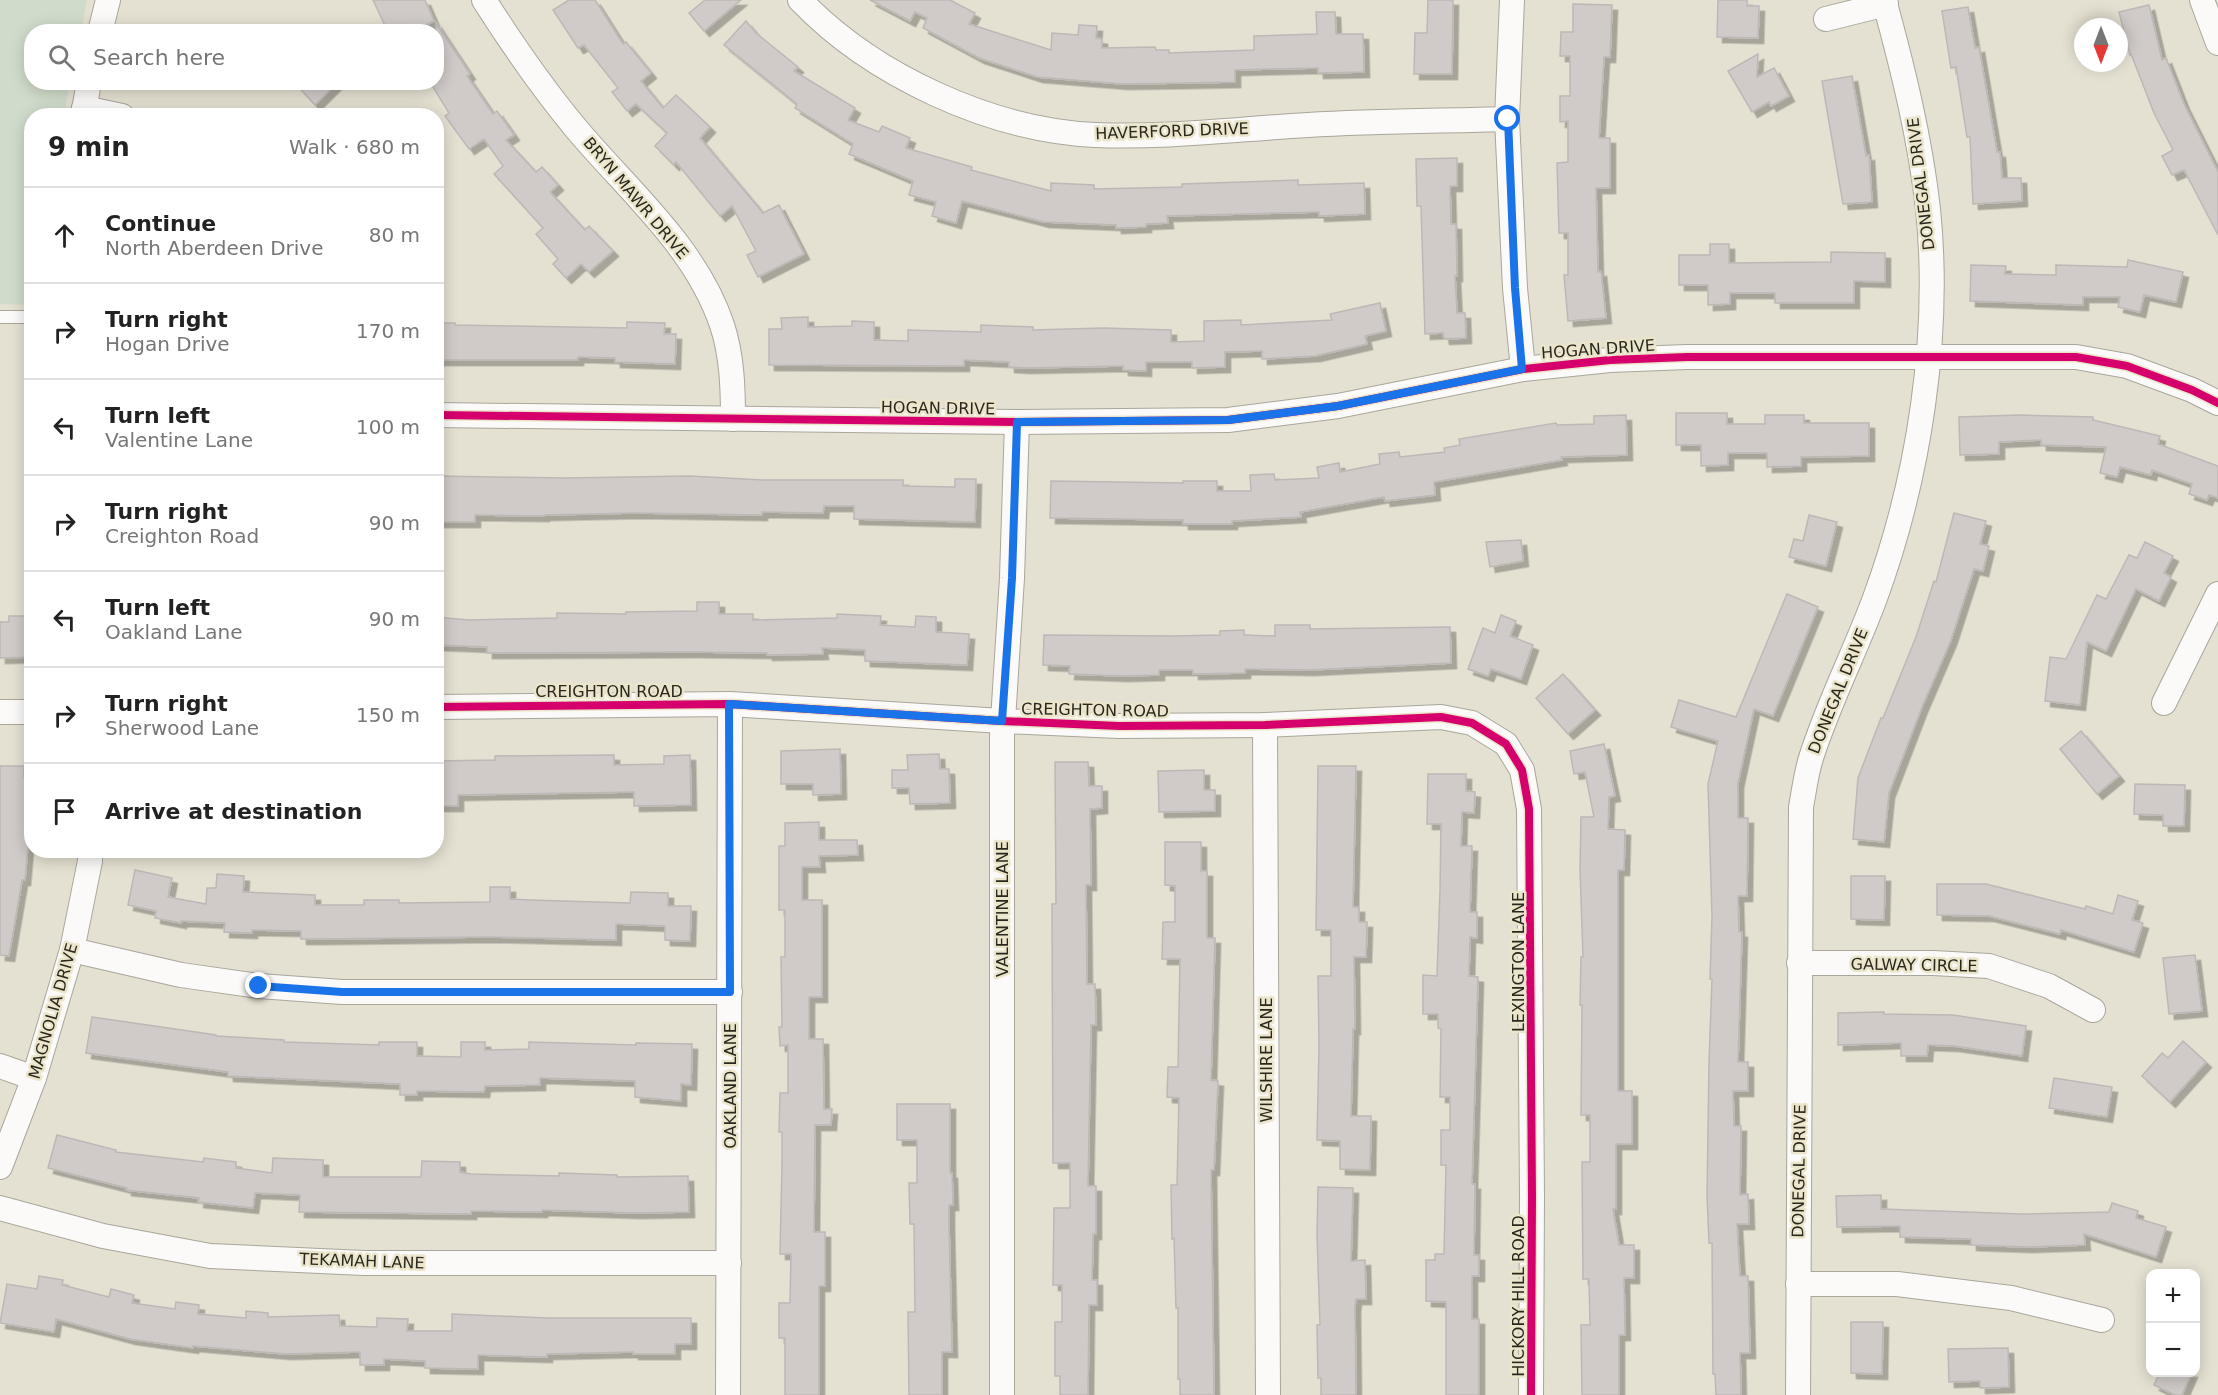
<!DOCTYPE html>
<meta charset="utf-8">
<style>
:root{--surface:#fff;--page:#f2f2f2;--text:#222;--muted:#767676;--line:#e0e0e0}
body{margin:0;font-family:"DejaVu Sans",sans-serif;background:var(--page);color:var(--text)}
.controls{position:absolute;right:18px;bottom:18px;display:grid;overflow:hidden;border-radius:12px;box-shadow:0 3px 15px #0003}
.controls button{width:54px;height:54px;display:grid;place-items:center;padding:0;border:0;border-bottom:2px solid var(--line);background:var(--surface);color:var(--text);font:30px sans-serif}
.compass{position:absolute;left:2074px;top:18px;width:54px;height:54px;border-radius:50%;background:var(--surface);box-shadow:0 3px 15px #0003;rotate:180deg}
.stop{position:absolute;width:18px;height:18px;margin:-14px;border:4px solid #1a73e8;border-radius:50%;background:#fff}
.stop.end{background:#1a73e8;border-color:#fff;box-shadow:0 2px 6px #0008}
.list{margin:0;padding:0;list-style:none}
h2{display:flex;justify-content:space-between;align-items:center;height:78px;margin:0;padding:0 24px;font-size:26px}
h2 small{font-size:20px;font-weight:400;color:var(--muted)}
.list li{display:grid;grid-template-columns:39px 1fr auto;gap:18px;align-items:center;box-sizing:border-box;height:96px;padding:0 24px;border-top:2px solid var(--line)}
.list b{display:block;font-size:22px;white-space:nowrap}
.list p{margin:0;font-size:20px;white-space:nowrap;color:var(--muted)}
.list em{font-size:20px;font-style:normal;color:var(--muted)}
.icon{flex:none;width:33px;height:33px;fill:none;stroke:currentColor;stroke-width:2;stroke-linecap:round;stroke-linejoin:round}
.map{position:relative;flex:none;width:2218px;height:1395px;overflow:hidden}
.search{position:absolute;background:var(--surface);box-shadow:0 3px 15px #0003;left:24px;top:24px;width:420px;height:66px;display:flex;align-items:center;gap:15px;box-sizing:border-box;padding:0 21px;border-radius:24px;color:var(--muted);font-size:22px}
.panel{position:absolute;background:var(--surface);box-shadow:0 3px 15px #0003;left:24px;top:108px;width:420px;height:750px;border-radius:24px}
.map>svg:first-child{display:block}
</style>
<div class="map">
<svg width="2218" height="1395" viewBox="0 0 2218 1395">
<defs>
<filter id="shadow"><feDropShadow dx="5.5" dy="5.5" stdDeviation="0" flood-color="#0004"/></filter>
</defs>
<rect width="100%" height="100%" fill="#e4e0d2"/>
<polygon fill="#d0dccb" points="0,0 87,0 81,31 32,32 32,82 70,83 64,115 32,116 32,304 30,305 0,304"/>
<g fill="#d0cbc8" stroke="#bdb8b6" stroke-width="1.5" filter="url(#shadow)">
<polygon points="373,0 425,0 434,21 412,32 388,32"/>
<polygon points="569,0 595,0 623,44 626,42 651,73 641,81 663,108 676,95 710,127 700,138 763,213 779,205 804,254 758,277 747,255 756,251 732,206 720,216 676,162 674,165 655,146 667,133 636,104 627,111 612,92 618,88 584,45 578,48 553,10"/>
<polygon points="705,0 741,0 704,31 689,13"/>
<polygon points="870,0 950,0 975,13 969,24 1051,50 1052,33 1078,35 1079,25 1097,26 1096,38 1102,39 1102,48 1155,47 1156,50 1169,50 1169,53 1254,50 1254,36 1317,34 1316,12 1335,12 1336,34 1363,34 1364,72 1318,73 1318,68 1235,70 1235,82 1184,83 1123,84 1037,77 979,58 923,28 927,18 915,12 910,21"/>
<polygon points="1428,0 1453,0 1452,74 1414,74 1415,33 1427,33"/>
<polygon points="1718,0 1747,0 1747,6 1759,6 1758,38 1717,37"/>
<polygon points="1573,4 1612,5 1610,57 1604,57 1599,138 1610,138 1610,188 1596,188 1598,272 1601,271 1606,318 1568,321 1564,275 1568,275 1568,233 1559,233 1557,163 1568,162 1568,121 1560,122 1560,96 1570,96 1570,56 1560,56 1561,32 1573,32"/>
<polygon points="2149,5 2162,60 2166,58 2184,104 2218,172 2218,235 2184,170 2172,175 2162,156 2173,150 2154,113 2131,54 2130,55 2119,12"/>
<polygon points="1968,7 1975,48 1979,47 1997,152 2000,152 2002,178 2021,178 2022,201 1973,204 1970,137 1967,137 1956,67 1951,68 1942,11"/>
<polygon points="746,21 756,33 798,67 794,71 855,108 848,120 879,132 882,126 910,138 906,148 972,167 971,170 1051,191 1051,183 1094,185 1094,189 1182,187 1182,184 1298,180 1298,185 1364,183 1365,214 1319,216 1319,212 1167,216 1168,223 1146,224 1146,227 1116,228 1116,225 1044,222 962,201 956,223 932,216 936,202 909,195 913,181 849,154 853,144 795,108 797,104 724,45"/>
<polygon points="436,23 470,74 467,76 493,114 497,111 514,135 506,140 536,172 542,167 558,185 550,192 585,230 589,226 613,251 589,272 581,264 566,278 553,264 558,259 536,234 543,228 494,174 503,166 484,139 469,149 445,116 449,113 430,82 436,82"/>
<polygon points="1758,54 1757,77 1774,68 1789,96 1771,106 1769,102 1752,112 1728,71"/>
<polygon points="1852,76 1866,156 1869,155 1872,202 1843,204 1822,81"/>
<polygon points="294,82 338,82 315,105"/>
<polygon points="1457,158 1457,186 1450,186 1451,224 1456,224 1457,276 1455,276 1457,313 1465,313 1466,338 1444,339 1443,333 1425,334 1421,206 1417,206 1416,159"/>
<polygon points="1710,244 1729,244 1729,263 1831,262 1831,252 1885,253 1885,282 1854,281 1854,303 1775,303 1775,293 1730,293 1730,304 1708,305 1708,285 1679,285 1679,255 1710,255"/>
<polygon points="2128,260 2183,272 2176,302 2144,295 2140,312 2118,307 2120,297 2083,297 2083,305 1970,301 1971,265 2006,266 2005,274 2056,275 2056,265 2127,267"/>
<polygon points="1380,303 1386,331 1365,336 1367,344 1315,356 1262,359 1262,351 1225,352 1225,367 1192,368 1192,362 1146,362 1146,371 1123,370 1123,366 1025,368 1009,367 1009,362 964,360 964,366 769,365 769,329 782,329 781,318 808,317 808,327 852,326 852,321 874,322 874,340 908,341 908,330 981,332 981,325 1033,327 1033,330 1103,328 1171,330 1171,342 1204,341 1204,321 1241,320 1241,325 1332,320 1330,314"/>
<polygon points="627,322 665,323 664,334 676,334 675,364 615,362 615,358 578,357 578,360 436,360 436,323 455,323 455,325 627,328"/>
<polygon points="1676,413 1727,413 1727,424 1765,424 1765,415 1804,415 1804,423 1869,423 1869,456 1801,457 1801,466 1767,467 1767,453 1728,453 1728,465 1701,466 1701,445 1676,445"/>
<polygon points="1626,415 1627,455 1561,457 1562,460 1434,482 1435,495 1385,501 1384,497 1300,512 1301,517 1232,521 1232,524 1183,524 1183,520 1050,518 1051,481 1183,483 1183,481 1217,481 1217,491 1251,491 1250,475 1274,474 1275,480 1319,478 1317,467 1339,463 1340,472 1380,464 1379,454 1399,452 1400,457 1445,452 1444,448 1460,445 1459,439 1556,423 1557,425 1594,424 1594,416"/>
<polygon points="2019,415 2093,417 2093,420 2160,436 2158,444 2218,466 2218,498 2209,495 2207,500 2189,494 2192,484 2152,470 2151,475 2120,467 2117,477 2100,473 2106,447 2041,445 2041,440 1999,442 1999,454 1960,455 1959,417"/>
<polygon points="436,476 565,478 690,476 763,480 903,480 903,486 955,487 955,479 976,479 975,522 854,519 854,506 824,506 823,513 762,512 762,515 635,513 544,515 544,516 475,515 475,522 436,522"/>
<polygon points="1954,513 1986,521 1980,544 1989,546 1983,571 1974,569 1951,640 1922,707 1889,793 1884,842 1853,839 1858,778 1881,718 1883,718 1916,637 1934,581 1936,582"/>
<polygon points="1809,515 1837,522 1826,566 1789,557 1794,539 1803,541"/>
<polygon points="1521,540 1523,561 1490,567 1486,542"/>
<polygon points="2145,542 2173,556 2164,573 2171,577 2159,601 2136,589 2106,651 2087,642 2080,705 2045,701 2050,657 2066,659 2097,595 2106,599 2129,555 2137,558"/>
<polygon points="1787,594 1818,607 1773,716 1754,709 1738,783 1738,818 1748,818 1747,896 1738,896 1739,932 1742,932 1738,1062 1748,1062 1748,1091 1733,1091 1734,1126 1741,1126 1740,1195 1748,1194 1749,1224 1737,1224 1740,1276 1748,1276 1750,1353 1740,1353 1741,1395 1716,1395 1715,1374 1713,1374 1712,1243 1709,1243 1707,1196 1709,1063 1712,979 1710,979 1712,916 1708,784 1718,741 1671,727 1679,700 1736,717"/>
<polygon points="697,602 719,602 719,614 753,614 753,620 837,618 837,614 881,616 880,625 915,627 916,616 936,617 936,632 969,634 967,665 865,661 865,650 822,648 823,654 767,655 767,653 693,652 487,653 487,647 436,645 436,617 469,620 557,618 557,613 626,614 626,612 697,611"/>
<polygon points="1501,615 1516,621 1510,636 1533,645 1521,679 1491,669 1488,676 1468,669 1483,628 1495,633"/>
<polygon points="9,616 28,616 28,623 32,622 32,657 0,658 0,622 9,622"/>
<polygon points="1275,625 1310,625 1310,629 1450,627 1451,663 1309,670 1245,669 1245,673 1193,674 1193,670 1159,670 1159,675 1123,676 1069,674 1070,666 1043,665 1044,635 1172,636 1220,635 1220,631 1244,630 1244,635 1275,636"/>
<polygon points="1563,674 1595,710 1568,734 1536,698"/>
<polygon points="2081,731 2119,776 2097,794 2060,749"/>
<polygon points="1604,744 1615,796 1609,797 1608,829 1625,830 1624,870 1618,870 1618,1091 1632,1091 1632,1144 1616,1144 1616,1209 1613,1209 1619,1245 1634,1245 1634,1278 1624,1278 1625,1335 1619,1335 1619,1395 1582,1395 1581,1325 1590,1325 1589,1279 1583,1279 1582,1162 1590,1162 1590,1115 1581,1115 1582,1005 1580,1005 1581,957 1583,957 1580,869 1581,817 1594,817 1585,772 1574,774 1570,751"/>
<polygon points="840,749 841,794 813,795 813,784 781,784 781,751"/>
<polygon points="939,754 940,769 949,769 950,803 910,804 909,788 892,788 892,770 908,770 907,755"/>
<polygon points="614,755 614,765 664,764 664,756 690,755 691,805 634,806 634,792 458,795 458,806 436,806 436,761 495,760 495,756"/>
<polygon points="1055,762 1088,762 1089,786 1102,786 1102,808 1090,809 1091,885 1086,885 1087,984 1095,984 1096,1025 1091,1025 1088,1186 1096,1186 1096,1234 1093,1234 1092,1280 1097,1280 1097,1305 1089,1305 1088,1395 1060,1395 1060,1376 1055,1376 1055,1322 1062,1322 1062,1285 1053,1285 1054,1208 1070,1208 1070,1163 1053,1163 1052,904 1056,904"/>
<polygon points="0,766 24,766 24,777 32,777 31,811 25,880 22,880 9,956 0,955"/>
<polygon points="1318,766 1356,766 1353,907 1359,907 1359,922 1367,922 1366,957 1354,957 1355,1029 1353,1029 1351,1116 1371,1116 1370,1170 1340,1169 1340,1141 1317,1140 1319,1048 1318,976 1331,976 1331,930 1316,930"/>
<polygon points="1204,770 1204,790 1215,790 1215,811 1159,812 1158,771"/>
<polygon points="1428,774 1466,774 1466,791 1475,792 1474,813 1462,812 1461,846 1472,846 1470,912 1477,912 1477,938 1470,937 1469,976 1478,977 1472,1184 1475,1184 1474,1255 1479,1255 1479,1276 1472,1276 1472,1319 1479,1319 1479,1395 1446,1395 1446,1302 1426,1301 1426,1260 1435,1260 1435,1254 1444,1254 1446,1165 1441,1165 1441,1130 1450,1130 1450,1097 1440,1097 1441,1029 1438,1028 1438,1014 1423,1014 1423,975 1437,976 1440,890 1441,824 1427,824"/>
<polygon points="2135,784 2185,785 2184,826 2163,826 2163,815 2134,814"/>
<polygon points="819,822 819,840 857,840 858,855 819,856 820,867 802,867 802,900 822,900 822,997 809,997 809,1039 823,1039 824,1109 832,1109 831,1125 815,1125 814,1232 825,1232 825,1286 819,1286 819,1395 785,1395 785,1338 779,1338 779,1303 790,1303 791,1254 780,1254 782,1164 782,1132 779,1132 780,1093 788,1093 788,1045 780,1046 779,1027 782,1027 781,957 785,957 785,910 779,910 779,846 785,846 785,823"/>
<polygon points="1165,842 1201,842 1201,871 1207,871 1207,938 1215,938 1211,1080 1218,1081 1214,1170 1211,1170 1214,1395 1180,1395 1180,1379 1178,1379 1178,1308 1176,1308 1174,1238 1172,1239 1171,1185 1177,1185 1179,1098 1167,1097 1168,1067 1178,1067 1180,959 1162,959 1163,922 1175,922 1175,886 1165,885"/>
<polygon points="135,870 172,878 168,897 206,904 207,888 216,888 217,874 244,876 243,892 315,895 315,905 364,905 364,900 399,900 399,903 490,902 490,887 510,887 510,899 530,900 630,903 631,892 668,893 668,906 691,906 690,941 665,940 665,926 616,924 616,940 490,937 319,939 301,939 301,931 252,930 252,933 224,932 225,923 181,921 181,923 155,918 156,911 128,905"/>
<polygon points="1851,876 1885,876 1884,920 1851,919"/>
<polygon points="1937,884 1986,884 2085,909 2086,906 2113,914 2118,895 2138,901 2132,920 2143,923 2134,952 2061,930 2060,934 1989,916 1937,915"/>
<polygon points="2195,955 2202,1011 2169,1014 2163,958"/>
<polygon points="1884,1012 1884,1014 1953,1015 2026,1026 2022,1056 1954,1046 1928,1045 1927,1056 1901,1056 1901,1043 1838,1045 1838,1013"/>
<polygon points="92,1017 216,1035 216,1036 284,1040 284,1042 379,1045 379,1042 417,1042 417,1056 461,1057 461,1042 485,1042 485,1050 529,1049 529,1042 636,1045 636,1043 692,1044 691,1085 681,1084 681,1101 635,1097 635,1081 540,1078 540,1085 485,1086 484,1092 417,1091 417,1095 400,1095 400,1084 228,1076 228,1072 86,1053"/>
<polygon points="2183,1041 2206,1062 2170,1102 2142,1076 2162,1053 2168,1058"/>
<polygon points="2054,1078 2112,1087 2107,1117 2049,1108"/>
<polygon points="897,1104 950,1104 950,1173 952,1173 953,1205 949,1205 949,1224 952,1352 942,1352 942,1395 909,1395 908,1312 915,1312 914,1224 910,1224 909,1183 917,1183 917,1140 897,1140"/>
<polygon points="57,1135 116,1150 116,1152 203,1162 204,1158 236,1162 236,1168 272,1173 273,1158 323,1160 323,1177 421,1177 422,1161 460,1162 460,1172 471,1174 559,1176 559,1173 617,1175 617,1177 688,1176 689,1212 635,1213 542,1210 542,1212 471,1211 471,1214 299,1212 300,1195 255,1193 253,1208 198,1202 199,1198 126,1190 127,1188 48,1168"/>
<polygon points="1318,1187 1353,1188 1351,1261 1365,1260 1366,1299 1356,1299 1355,1307 1356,1395 1321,1395 1321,1378 1318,1378 1317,1325 1320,1325 1317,1235"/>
<polygon points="1881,1195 1881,1209 2022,1214 2109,1212 2112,1203 2138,1211 2136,1218 2166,1227 2156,1257 2084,1234 2085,1245 2027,1247 1971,1245 1971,1239 1900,1237 1900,1226 1837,1227 1836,1196"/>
<polygon points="39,1276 63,1280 62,1285 109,1297 111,1289 134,1295 132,1303 175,1309 176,1302 199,1305 198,1314 246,1318 246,1311 268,1313 268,1317 339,1315 340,1326 377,1327 377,1318 408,1319 407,1331 452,1331 452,1314 548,1318 691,1318 691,1344 675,1344 675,1354 633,1354 633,1352 547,1354 547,1357 478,1355 478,1369 425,1368 425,1361 384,1359 384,1365 360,1365 360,1352 286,1354 193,1346 193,1348 130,1339 56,1319 54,1332 0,1323 7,1284 37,1289"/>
<polygon points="1851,1322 1883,1322 1882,1374 1851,1373"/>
<polygon points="2008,1348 2009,1387 1980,1388 1980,1381 1949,1382 1948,1349"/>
<polygon points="2160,1372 2192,1372 2182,1395 2175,1395 2154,1385"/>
</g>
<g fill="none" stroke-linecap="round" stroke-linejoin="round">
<defs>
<polyline id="lane" points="0,317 32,317"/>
<g id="street">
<path d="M484 0C512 44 541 86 574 126 626 189 695 245 722 325 732 355 733 388 733 419"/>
<path d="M800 0C872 75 990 130 1095 135 1165 138 1237 129 1308 125 1374 121 1441 121 1507 119"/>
<polyline points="1512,0 1507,119 1515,288 1523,369"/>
<polyline points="2202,0 2218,43"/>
<polyline points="1826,19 1886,4"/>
<polyline points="100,32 108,0"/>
<polyline points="84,108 122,116"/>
<polyline points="83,116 89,82"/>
<polyline points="436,415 1017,422 1228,420 1338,406 1523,369 1610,360 1687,357 2076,357 2127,366 2192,390 2218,403"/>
<polyline points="2164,703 2218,594"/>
<polyline points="436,707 730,704 1002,721 1119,726 1265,725 1441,717 1472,723 1506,744 1522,770 1529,809 1532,1197 1531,1395"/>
<polyline points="0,712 32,712"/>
<polyline points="1265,725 1268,1395"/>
<polyline points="72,950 181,975 259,986 342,992 730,992"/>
<polyline points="1799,963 1933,963 1989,966 2049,986 2093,1010"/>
<polyline points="0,1066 34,1078"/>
<polyline points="0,1167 34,1078 72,950 90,861 90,850"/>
<polyline points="0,1208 103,1236 210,1256 364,1263 729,1263"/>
<polyline points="1798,1284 1897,1284 2011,1298 2102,1320"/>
<polyline points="728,1395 730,704"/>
<polyline points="1002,1395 1002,736 1012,578 1017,422"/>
<path d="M1798 1395 1801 807C1804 791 1806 774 1811 758 1828 704 1855 652 1875 598 1919 478 1941 336 1928 209 1920 138 1903 69 1884 0"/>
</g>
</defs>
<use href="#lane" stroke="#a9a69b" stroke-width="14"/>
<use href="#street" stroke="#a9a69b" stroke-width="26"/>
<use href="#lane" stroke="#fbfaf8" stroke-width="12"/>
<use href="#street" stroke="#fbfaf8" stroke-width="24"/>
<defs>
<g id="cycleway">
<polyline points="436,415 1017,422 1228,420 1338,406 1523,369 1610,360 1687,357 2076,357 2127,366 2192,390 2218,403"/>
<polyline points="436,707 730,704 1002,721 1119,726 1265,725 1441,717 1472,723 1506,744 1522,770 1529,809 1532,1197 1531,1395"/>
</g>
</defs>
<use href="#cycleway" stroke="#ebe5cb" stroke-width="11"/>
<use href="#cycleway" stroke="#d6006c" stroke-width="8"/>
</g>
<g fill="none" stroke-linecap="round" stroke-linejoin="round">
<polyline stroke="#1a73e8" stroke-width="8" points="259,986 342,992 730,992 729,704 1002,721 1012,578 1017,422 1228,420 1338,406 1522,369 1515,288 1508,119"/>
</g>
<g text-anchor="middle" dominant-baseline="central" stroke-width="5" stroke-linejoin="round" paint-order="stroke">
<g font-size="16" fill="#2a281e" stroke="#ebe5cb">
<text transform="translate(1172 131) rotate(-2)">HAVERFORD DRIVE</text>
<text transform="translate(1921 184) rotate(-97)">DONEGAL DRIVE</text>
<text transform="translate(636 198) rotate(50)">BRYN MAWR DRIVE</text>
<text transform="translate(1598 349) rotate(-4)">HOGAN DRIVE</text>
<text transform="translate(938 408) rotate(1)">HOGAN DRIVE</text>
<text x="609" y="691">CREIGHTON ROAD</text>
<text transform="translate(1838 691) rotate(-68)">DONEGAL DRIVE</text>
<text transform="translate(1095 710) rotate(1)">CREIGHTON ROAD</text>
<text transform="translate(1002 909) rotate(-90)">VALENTINE LANE</text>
<text transform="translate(1518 962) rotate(-90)">LEXINGTON LANE</text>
<text transform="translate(1914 965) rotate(1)">GALWAY CIRCLE</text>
<text transform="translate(53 1011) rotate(-74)">MAGNOLIA DRIVE</text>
<text transform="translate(1266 1060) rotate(-90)">WILSHIRE LANE</text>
<text transform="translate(730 1086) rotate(-90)">OAKLAND LANE</text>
<text transform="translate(1799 1171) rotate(-89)">DONEGAL DRIVE</text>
<text transform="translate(362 1261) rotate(2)">TEKAMAH LANE</text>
<text transform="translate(1518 1296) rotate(-90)">HICKORY HILL ROAD</text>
</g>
</g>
</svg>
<div class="controls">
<button>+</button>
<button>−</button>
</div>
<svg class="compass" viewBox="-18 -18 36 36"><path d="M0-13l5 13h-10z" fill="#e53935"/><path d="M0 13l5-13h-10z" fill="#767676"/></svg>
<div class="stop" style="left:1508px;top:119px"></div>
<div class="stop end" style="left:259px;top:986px"></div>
<div class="search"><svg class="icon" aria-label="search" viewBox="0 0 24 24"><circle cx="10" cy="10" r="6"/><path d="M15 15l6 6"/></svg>Search here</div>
<section class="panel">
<h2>9 min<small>Walk · 680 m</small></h2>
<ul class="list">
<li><svg class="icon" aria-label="ahead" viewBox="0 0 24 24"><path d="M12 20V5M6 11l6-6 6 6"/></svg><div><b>Continue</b><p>North Aberdeen Drive</p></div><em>80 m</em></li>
<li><svg class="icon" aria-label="right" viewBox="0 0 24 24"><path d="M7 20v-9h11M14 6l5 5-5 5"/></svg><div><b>Turn right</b><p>Hogan Drive</p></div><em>170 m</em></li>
<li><svg class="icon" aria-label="left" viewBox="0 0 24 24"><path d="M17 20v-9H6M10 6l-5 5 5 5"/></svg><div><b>Turn left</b><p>Valentine Lane</p></div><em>100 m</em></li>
<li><svg class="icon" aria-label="right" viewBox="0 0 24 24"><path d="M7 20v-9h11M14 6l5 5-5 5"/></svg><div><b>Turn right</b><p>Creighton Road</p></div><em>90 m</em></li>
<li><svg class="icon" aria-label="left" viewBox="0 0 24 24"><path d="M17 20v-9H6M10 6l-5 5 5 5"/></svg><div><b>Turn left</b><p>Oakland Lane</p></div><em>90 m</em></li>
<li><svg class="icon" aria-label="right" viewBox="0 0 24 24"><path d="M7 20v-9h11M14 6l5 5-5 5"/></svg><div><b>Turn right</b><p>Sherwood Lane</p></div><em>150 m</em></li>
<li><svg class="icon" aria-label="arrive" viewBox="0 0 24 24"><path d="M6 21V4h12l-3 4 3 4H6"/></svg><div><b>Arrive at destination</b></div></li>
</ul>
</section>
</div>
